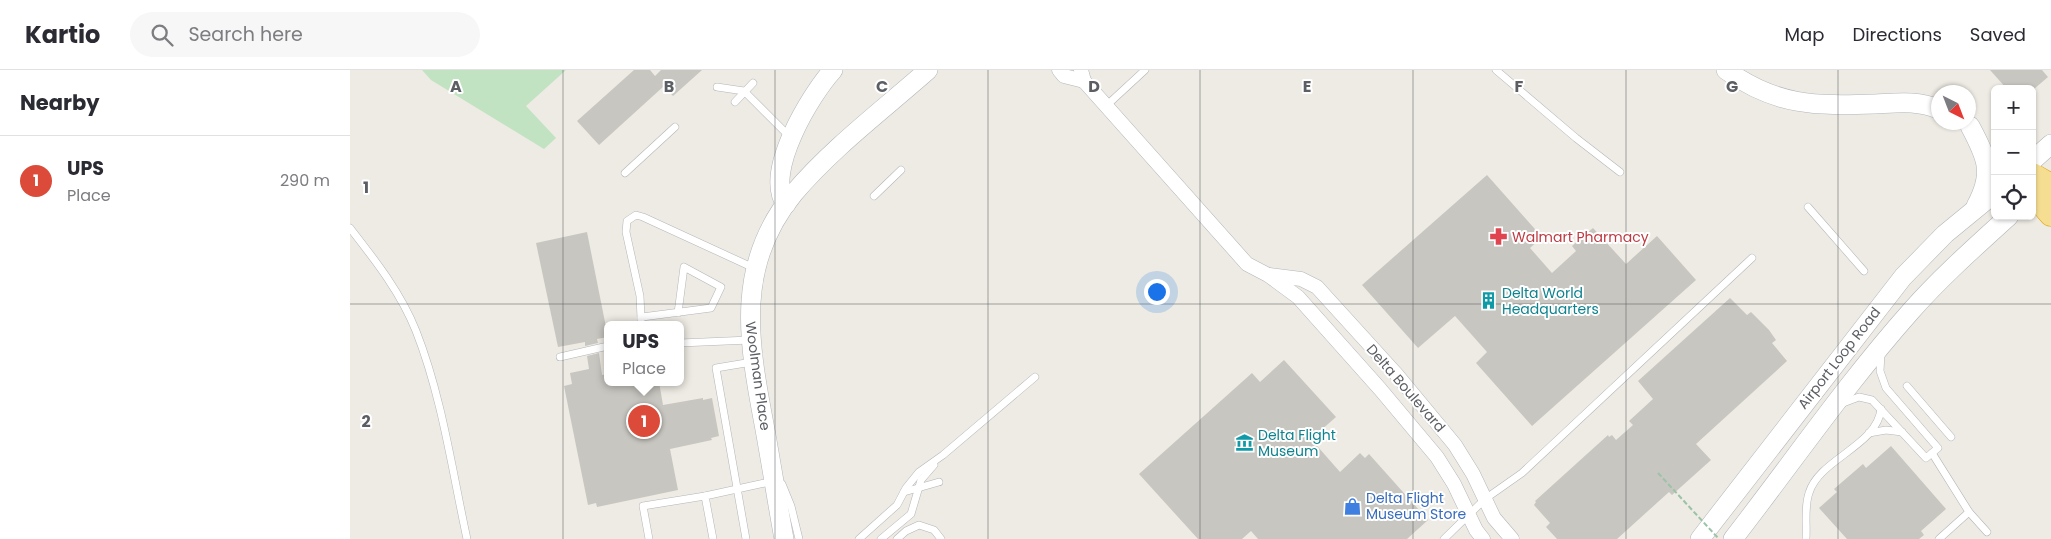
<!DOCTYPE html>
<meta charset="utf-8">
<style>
:root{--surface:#fff;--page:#f7f7f7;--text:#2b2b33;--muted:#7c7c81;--line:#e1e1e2;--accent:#dc4a39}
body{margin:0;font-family:Poppins,sans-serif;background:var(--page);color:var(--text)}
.controls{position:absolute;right:15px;top:15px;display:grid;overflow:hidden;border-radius:8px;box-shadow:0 1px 4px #0004}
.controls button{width:45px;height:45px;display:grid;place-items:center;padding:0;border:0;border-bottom:1px solid var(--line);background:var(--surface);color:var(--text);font:25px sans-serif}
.compass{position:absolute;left:1581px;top:15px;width:45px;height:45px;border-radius:50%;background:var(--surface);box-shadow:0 1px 4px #0004;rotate:138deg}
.you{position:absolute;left:806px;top:221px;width:18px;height:18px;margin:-12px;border:4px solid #fff;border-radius:50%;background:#1a73e8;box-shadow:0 0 0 8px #1a73e833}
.badge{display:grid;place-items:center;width:32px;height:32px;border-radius:50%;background:var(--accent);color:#fff;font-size:16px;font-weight:700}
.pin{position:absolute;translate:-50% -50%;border:2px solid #fff;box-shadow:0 1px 5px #0006}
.popup{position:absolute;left:254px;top:251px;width:80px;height:65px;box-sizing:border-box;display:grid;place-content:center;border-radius:8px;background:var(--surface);filter:drop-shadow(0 1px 4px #0005);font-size:16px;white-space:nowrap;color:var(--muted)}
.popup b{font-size:19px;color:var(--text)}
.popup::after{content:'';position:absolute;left:50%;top:100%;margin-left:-10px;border:10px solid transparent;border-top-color:var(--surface)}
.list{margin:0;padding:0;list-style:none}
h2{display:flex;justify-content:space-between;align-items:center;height:65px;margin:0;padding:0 20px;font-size:21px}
h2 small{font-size:16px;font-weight:400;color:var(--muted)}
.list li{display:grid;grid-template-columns:32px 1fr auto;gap:15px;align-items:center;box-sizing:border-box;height:90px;padding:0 20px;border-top:1px solid var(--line)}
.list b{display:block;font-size:19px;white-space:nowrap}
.list p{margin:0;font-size:16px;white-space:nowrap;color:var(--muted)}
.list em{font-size:16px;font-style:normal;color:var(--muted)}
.icon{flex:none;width:28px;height:28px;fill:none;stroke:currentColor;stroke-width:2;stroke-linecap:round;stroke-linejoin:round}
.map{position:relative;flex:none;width:1701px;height:469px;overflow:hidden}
header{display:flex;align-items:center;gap:30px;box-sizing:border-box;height:70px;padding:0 25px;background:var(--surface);border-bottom:1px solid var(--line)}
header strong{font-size:24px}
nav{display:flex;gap:28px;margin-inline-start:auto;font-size:18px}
.search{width:350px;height:45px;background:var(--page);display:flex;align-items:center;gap:12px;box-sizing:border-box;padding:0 18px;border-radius:28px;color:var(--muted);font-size:19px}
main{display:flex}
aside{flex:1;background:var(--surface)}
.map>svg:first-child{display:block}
</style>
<header>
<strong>Kartio</strong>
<div class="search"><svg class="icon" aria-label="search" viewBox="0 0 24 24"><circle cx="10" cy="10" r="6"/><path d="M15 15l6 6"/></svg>Search here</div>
<nav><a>Map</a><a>Directions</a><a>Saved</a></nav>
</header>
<main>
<aside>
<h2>Nearby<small></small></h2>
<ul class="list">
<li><span class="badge">1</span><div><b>UPS</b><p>Place</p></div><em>290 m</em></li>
</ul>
</aside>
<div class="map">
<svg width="1701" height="469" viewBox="0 0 1701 469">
<rect width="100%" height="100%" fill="#edebe3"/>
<polygon fill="#c1e3c2" points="72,0 216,0 176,36 206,68 194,79 81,10"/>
<g fill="#c8c6c0">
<polygon points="284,0 300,0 305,6 311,0 352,0 323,26 314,16 249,75 227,51"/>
<polygon points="1640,0 1692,0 1698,7 1684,19 1657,19"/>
<polygon points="1137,105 1192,167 1180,178 1202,203 1226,181 1222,176 1243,158 1276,194 1307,166 1346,210 1182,356 1126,293 1137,282 1105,246 1068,278 1012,215"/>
<polygon points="237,162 258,267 247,269 248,273 235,276 235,272 208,277 186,173"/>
<polygon points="1380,228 1397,245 1401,242 1419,260 1426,270 1422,273 1437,291 1346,374 1361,390 1322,425 1319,422 1267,469 1207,469 1196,457 1200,453 1184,435 1186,432 1185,431 1258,365 1259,367 1262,365 1266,370 1283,355 1279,351 1303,329 1288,311"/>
<polygon points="249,283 252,305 258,304 258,312 309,312 313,335 353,328 353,330 362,328 369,366 361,368 362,370 320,379 328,420 247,437 246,433 238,435 214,316 222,314 220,303 239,299 237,286"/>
<polygon points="934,290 986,347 961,369 990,402 1010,383 1015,388 1019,384 1078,450 1057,469 908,469 901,461 892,469 848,469 789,404 902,303 910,312"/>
<polygon points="1541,376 1596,439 1571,461 1574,465 1569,469 1497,469 1469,438 1487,422 1484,419 1513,394 1516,398"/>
</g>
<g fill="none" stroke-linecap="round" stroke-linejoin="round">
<defs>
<g id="lane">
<polyline points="1146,0 1226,68 1270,102"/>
<polyline points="367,17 394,21 440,67"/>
<polyline points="385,32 403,13"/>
<polyline points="756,36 795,0"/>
<polyline points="275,103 325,57"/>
<polyline points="524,126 551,100"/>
<polyline points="1458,137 1514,201"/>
<path d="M0 158C25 190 51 223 66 261 92 327 102 400 117 469"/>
<polyline points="291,248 290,226 276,162 277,151 286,145 293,147 404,198"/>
<polyline points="291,255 291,248 292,247 361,238 371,217 334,197 328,243"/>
<polyline points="330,273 400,270"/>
<polyline points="210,287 258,276"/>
<polyline points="1557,316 1601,367"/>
<polyline points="1493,333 1509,327 1522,330 1576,388 1588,378 1536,318 1530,301 1531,284"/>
<polyline points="1519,363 1536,360 1552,362"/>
<polyline points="1582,383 1619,442 1637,462"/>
<polyline points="432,414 441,436 449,469"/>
<polyline points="554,422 589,412"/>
<polyline points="299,469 293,436 355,426"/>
<polyline points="363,469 355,426 424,411"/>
<polyline points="396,469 366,298 402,292"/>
<polyline points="509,469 547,435 556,418 569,402 593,385 685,307"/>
<polyline points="531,469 561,444 571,410 584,395"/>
<polyline points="547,469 556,461 569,455 584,460 591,469"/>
<polyline points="1094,469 1135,429 1172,403 1402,188"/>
<path d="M1456 469C1457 454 1454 437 1459 423 1469 389 1527 376 1531 339"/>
<polyline points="1589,469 1619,442"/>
</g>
<g id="street">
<polyline points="709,0 714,6 734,11"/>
<polyline points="731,0 734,11 897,194 918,205 948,227 1030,319 1087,387 1104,414 1126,460 1133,469"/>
<polyline points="919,205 951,209 967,217 1047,305 1105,375 1123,404 1144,448 1162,469"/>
</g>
<g id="secondary">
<path d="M1376 0C1426 36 1465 36 1525 34 1546 33 1568 30 1588 39"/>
<path d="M1620 56C1637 88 1644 103 1626 136"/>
<polyline points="1682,91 1701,74"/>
<path d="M436 134C413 103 461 24 483 0"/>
<path d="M434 469C427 431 421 392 414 354 398 270 385 194 444 123 482 78 534 39 578 0"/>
<polyline points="1350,469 1553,207 1595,164 1645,123"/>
<path d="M1383 469C1442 393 1497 313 1561 241 1591 207 1625 177 1659 146"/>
</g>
<g id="highway">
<polyline points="1682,105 1701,116"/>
<polyline points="1682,122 1701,144"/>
</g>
</defs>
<use href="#lane" stroke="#b4b5b9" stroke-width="8"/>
<use href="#street" stroke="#b4b5b9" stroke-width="15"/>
<use href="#secondary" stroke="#b2b5ba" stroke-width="20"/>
<use href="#highway" stroke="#e0a410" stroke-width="25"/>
<use href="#lane" stroke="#fff" stroke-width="7"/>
<use href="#street" stroke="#fff" stroke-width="14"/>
<use href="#secondary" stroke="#fff" stroke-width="19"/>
<use href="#highway" stroke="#f5de92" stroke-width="24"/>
<polyline stroke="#9bc3a8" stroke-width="2" stroke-dasharray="5 2.5" stroke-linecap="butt" points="1308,403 1369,469"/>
</g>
<path fill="none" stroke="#5b5e63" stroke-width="1" stroke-opacity="0.55" d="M213 0V469M425 0V469M638 0V469M850 0V469M1063 0V469M1276 0V469M1488 0V469M0 234H1701"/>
<defs>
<symbol id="pharmacy-bare" viewBox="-9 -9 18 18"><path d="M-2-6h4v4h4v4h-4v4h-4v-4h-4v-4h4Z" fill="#e0444e" stroke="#fff" stroke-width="2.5" paint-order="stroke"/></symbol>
<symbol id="building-bare" viewBox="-9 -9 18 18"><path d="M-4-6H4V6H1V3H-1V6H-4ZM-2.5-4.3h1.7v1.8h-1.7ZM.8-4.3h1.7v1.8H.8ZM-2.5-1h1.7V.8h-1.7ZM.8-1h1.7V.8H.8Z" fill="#0f9aa8" stroke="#fff" stroke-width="2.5" paint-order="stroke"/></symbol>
<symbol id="museum-bare" viewBox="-9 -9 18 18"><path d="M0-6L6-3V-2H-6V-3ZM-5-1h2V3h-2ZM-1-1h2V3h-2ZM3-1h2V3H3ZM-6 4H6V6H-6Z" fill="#0f9aa8" stroke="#fff" stroke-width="2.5" paint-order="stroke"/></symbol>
<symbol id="shop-bare" viewBox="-9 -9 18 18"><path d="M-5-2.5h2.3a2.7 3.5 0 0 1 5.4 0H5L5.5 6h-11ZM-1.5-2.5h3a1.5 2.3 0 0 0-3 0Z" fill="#3f7fe0" stroke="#fff" stroke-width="2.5" paint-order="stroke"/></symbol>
</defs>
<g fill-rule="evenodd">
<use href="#pharmacy-bare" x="1136" y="154" width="25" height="25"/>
<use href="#building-bare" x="1126" y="218" width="25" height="25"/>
<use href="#museum-bare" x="882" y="360" width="25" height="25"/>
<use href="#shop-bare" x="990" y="424" width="25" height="25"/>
</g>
<g text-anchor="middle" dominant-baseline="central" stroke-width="4" stroke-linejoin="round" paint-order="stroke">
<g font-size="14" fill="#be3a42" stroke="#fff" text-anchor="start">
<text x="1162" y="167">Walmart Pharmacy</text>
</g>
<g font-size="14" fill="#0d838f" stroke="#fff" text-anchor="start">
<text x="1152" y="223">Delta World<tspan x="1152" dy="16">Headquarters</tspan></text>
<text x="908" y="365">Delta Flight<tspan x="908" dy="16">Museum</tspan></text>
</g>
<g font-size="14" fill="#5b5e63" stroke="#fff">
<text transform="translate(1489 288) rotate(-52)">Airport Loop Road</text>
<text transform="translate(408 306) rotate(82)">Woolman Place</text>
<text transform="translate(1056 318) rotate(49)">Delta Boulevard</text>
</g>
<g font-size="14" fill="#366cbe" stroke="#fff" text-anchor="start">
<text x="1016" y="428">Delta Flight<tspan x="1016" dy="16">Museum Store</tspan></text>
</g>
</g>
<g font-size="16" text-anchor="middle" font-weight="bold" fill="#5b5e63" stroke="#fff" stroke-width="4" stroke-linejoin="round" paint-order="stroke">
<text x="106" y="22">A</text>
<text x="319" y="22">B</text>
<text x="532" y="22">C</text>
<text x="744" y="22">D</text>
<text x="957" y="22">E</text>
<text x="1169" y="22">F</text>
<text x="1382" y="22">G</text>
<text x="16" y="123">1</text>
<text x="16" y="357">2</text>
</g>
</svg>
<div class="controls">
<button>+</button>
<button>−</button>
<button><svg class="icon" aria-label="locate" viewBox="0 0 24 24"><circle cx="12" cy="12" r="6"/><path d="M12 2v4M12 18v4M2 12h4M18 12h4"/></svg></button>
</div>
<svg class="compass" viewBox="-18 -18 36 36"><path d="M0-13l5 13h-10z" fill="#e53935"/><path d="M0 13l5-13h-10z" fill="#7c7c81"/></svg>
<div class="you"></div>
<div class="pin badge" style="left:294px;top:351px">1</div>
<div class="popup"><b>UPS</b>Place</div>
</div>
</main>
